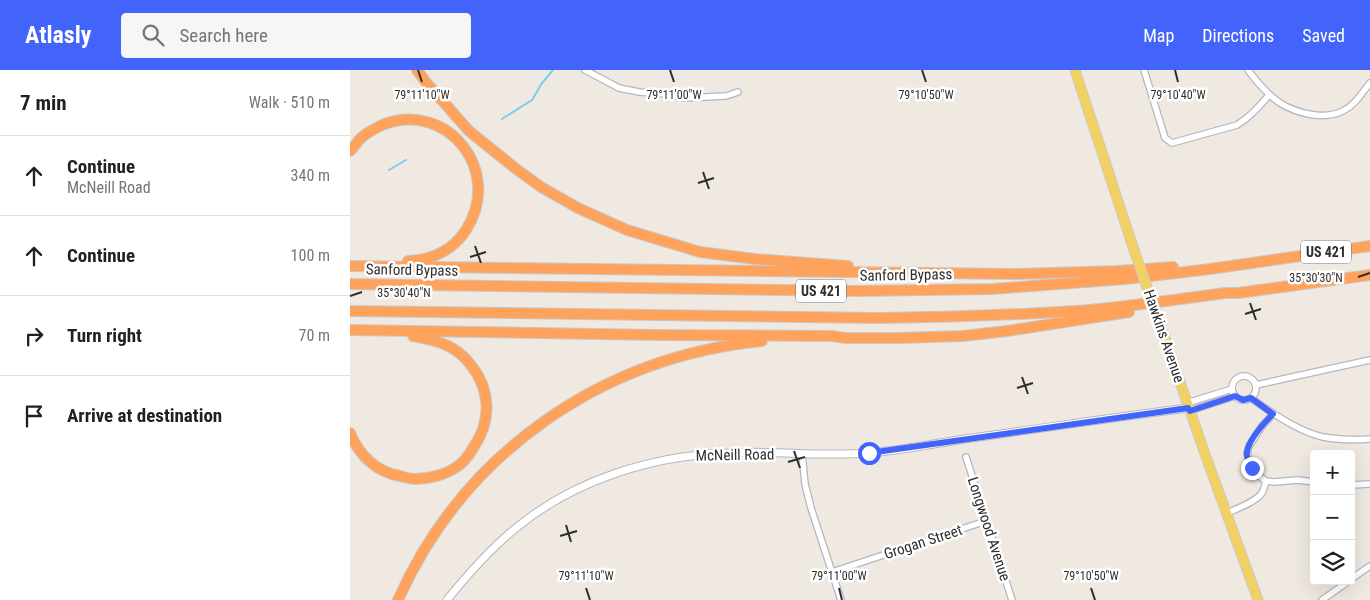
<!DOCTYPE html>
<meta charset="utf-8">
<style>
:root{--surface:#fff;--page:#f6f6f6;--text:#202124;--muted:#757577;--line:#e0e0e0;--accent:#4264fb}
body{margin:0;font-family:"Roboto Condensed",sans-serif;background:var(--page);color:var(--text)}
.controls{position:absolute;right:15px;bottom:15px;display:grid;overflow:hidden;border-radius:5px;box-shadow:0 5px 20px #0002}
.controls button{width:45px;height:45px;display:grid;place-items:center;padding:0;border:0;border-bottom:1px solid var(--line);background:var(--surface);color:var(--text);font:25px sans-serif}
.stop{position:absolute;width:15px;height:15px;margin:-11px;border:4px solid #4264fb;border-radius:50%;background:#fff}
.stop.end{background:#4264fb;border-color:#fff;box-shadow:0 1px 5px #0008}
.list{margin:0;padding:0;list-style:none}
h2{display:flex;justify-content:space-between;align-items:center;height:65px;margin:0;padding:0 20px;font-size:21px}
h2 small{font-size:16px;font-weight:400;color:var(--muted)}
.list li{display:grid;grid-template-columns:32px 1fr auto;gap:15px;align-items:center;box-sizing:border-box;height:80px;padding:0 20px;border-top:1px solid var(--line)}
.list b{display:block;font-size:19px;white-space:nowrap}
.list p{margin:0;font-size:16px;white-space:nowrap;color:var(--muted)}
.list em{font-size:16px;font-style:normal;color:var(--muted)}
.icon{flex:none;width:28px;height:28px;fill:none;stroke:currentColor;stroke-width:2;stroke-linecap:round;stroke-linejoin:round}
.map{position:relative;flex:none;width:1020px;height:530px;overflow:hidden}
header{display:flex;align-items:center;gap:30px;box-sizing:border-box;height:70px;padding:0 25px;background:var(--accent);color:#fff}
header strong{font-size:24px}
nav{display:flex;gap:28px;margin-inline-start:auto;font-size:18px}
.search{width:350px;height:45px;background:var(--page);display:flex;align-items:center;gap:12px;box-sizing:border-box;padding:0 18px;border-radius:5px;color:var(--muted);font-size:19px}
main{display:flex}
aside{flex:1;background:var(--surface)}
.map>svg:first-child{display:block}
</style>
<header>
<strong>Atlasly</strong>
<div class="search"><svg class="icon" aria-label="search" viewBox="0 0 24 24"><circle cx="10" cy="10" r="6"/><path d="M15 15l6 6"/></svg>Search here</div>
<nav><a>Map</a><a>Directions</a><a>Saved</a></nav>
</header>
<main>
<aside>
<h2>7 min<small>Walk · 510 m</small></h2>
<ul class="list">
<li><svg class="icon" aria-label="ahead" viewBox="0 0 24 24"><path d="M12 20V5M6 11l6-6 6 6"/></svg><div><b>Continue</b><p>McNeill Road</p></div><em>340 m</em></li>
<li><svg class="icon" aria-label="ahead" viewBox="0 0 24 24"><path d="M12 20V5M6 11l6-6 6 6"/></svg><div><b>Continue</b></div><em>100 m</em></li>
<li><svg class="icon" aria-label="right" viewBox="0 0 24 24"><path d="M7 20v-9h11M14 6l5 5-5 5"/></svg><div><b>Turn right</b></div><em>70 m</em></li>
<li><svg class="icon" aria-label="arrive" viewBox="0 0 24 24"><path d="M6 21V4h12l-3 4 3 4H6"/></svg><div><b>Arrive at destination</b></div></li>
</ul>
</aside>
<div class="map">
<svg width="1020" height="530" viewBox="0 0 1020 530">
<rect width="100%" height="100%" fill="#efe9e1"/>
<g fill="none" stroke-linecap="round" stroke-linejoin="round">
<g stroke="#75cff0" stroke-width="2">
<polyline points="152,49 182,30 192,13 203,0"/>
<polyline points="39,100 56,90"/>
</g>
<defs>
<g id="minor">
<polyline points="235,0 269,18 289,22 316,24 335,28 376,26 388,22"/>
<path d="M794 0 815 68 822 73 887 55C900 47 910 36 919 25"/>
<path d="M898 0C907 12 918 25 930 33 948 44 974 50 993 41 1005 35 1012 23 1020 13"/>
<circle cx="894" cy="318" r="12"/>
<polyline points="906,315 1020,290"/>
<path d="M901 328C920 342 949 362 973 367 989 370 1004 370 1020 369"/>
<polyline points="837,333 882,319"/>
<polyline points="839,341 885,326"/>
<polyline points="923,344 912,356 899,376 897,383 902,398 909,406 916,411 924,412 948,410 964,412"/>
<polyline points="452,384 455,414 461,438 491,530"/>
<polyline points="616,387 662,530"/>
<polyline points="1001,415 1020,414"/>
<path d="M877 443C888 438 904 433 912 423 914 419 915 415 916 411"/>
<polyline points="482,502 636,451"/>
<polyline points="1001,509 1020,496"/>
<polyline points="972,530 999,511"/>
</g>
<path id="tertiary" d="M97 530C118 504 140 479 166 458 224 410 301 386 376 383 423 380 471 387 519 383 553 380 587 373 621 368 694 358 766 347 838 338"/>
<g id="primary">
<polyline points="725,0 784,180"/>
<polyline points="811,257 855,384 908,530"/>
</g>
<g id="motorway">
<polyline points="67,0 75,11 119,61 165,98 191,117 228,138 277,160 350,182 405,189 498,196"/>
<path d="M0 81C4 77 8 71 12 67 18 62 26 58 32 55 97 29 154 101 116 160 103 180 82 190 58 191"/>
<polyline points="0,196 665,204 768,201 823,197"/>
<polyline points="0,214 509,221 643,219 775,209 860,199 1020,176"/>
<path d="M0 241 529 248C599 247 669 245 739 240 784 236 830 229 875 223H888L1020 205"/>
<polyline points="0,260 306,265 482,266 495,268 550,268 613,266 657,261 779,242"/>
<path d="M0 363C9 385 26 402 50 406 54 407 60 409 65 409 78 409 94 405 105 398 114 393 120 384 125 375 142 349 140 318 120 294 114 286 105 279 96 275 86 270 74 268 63 266"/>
<path d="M48 530C114 382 252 287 412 271"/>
</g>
</defs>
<use href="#minor" stroke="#b4b7c1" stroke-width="8"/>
<use href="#tertiary" stroke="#b4b7c1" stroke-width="9"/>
<use href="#primary" stroke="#c9c9c9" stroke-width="11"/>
<use href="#motorway" stroke="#c9c9c9" stroke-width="12"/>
<use href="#minor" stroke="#fff" stroke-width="5.5"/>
<use href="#tertiary" stroke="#fff" stroke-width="7"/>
<use href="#primary" stroke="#f2d163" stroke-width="9"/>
<use href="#motorway" stroke="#ffa35c" stroke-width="10"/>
<defs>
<polyline id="primary-bridge" points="784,180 811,257"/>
</defs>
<use href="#primary-bridge" stroke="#c9c9c9" stroke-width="11" stroke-linecap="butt"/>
<use href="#primary-bridge" stroke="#f2d163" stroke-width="9"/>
</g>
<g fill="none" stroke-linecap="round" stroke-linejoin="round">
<path stroke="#4264fb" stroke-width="6" d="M519 383 838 338 840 341 885 326 893 330 901 328 923 344C914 353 899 369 897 382 896 387 899 393 902 398"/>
</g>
<path fill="none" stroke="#2e2e2e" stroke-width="2" d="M68 0 72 12M320 0 324 12M572 0 576 12M825 0 828 12M353 102 359 119M348 113 364 108M125 176 131 193M120 187 136 182M1008 207 1020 203M0 226 12 222M900 233 906 250M895 244 911 239M672 307 678 324M667 318 683 313M444 381 450 398M438 392 455 387M216 455 221 472M210 466 227 461M236 518 240 530M489 518 492 530M741 518 745 530"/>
<g text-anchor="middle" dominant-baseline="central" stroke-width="5" stroke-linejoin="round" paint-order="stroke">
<g fill="#fff" stroke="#6d6d6d" stroke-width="1">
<rect x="951" y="170.5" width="50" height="23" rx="4"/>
<rect x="446" y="209.5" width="50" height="23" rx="4"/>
</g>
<g font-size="14" font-weight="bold" fill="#2e2e2e">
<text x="976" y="182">US 421</text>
<text x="471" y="221">US 421</text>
</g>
<g font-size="15" fill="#2e2e2e" stroke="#fff">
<text transform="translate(62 200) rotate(1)">Sanford Bypass</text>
<text transform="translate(556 205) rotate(-1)">Sanford Bypass</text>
<text transform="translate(814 266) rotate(71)">Hawkins Avenue</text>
<text transform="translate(385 385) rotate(-1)">McNeill Road</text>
<text transform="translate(639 459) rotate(72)">Longwood Avenue</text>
<text transform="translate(573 472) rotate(-18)">Grogan Street</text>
</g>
</g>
<g font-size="12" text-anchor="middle" fill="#2e2e2e" stroke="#fff" stroke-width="5" stroke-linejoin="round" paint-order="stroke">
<text x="72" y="29">79°11'10"W</text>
<text x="324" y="29">79°11'00"W</text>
<text x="576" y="29">79°10'50"W</text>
<text x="828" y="29">79°10'40"W</text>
<text x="966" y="212">35°30'30"N</text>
<text x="54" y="227">35°30'40"N</text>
<text x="236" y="510">79°11'10"W</text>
<text x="489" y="510">79°11'00"W</text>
<text x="741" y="510">79°10'50"W</text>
</g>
</svg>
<div class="controls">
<button>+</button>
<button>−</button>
<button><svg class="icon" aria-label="layers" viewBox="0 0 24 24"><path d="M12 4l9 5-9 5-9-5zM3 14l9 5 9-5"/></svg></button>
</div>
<div class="stop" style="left:519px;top:383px"></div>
<div class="stop end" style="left:902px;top:398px"></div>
</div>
</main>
